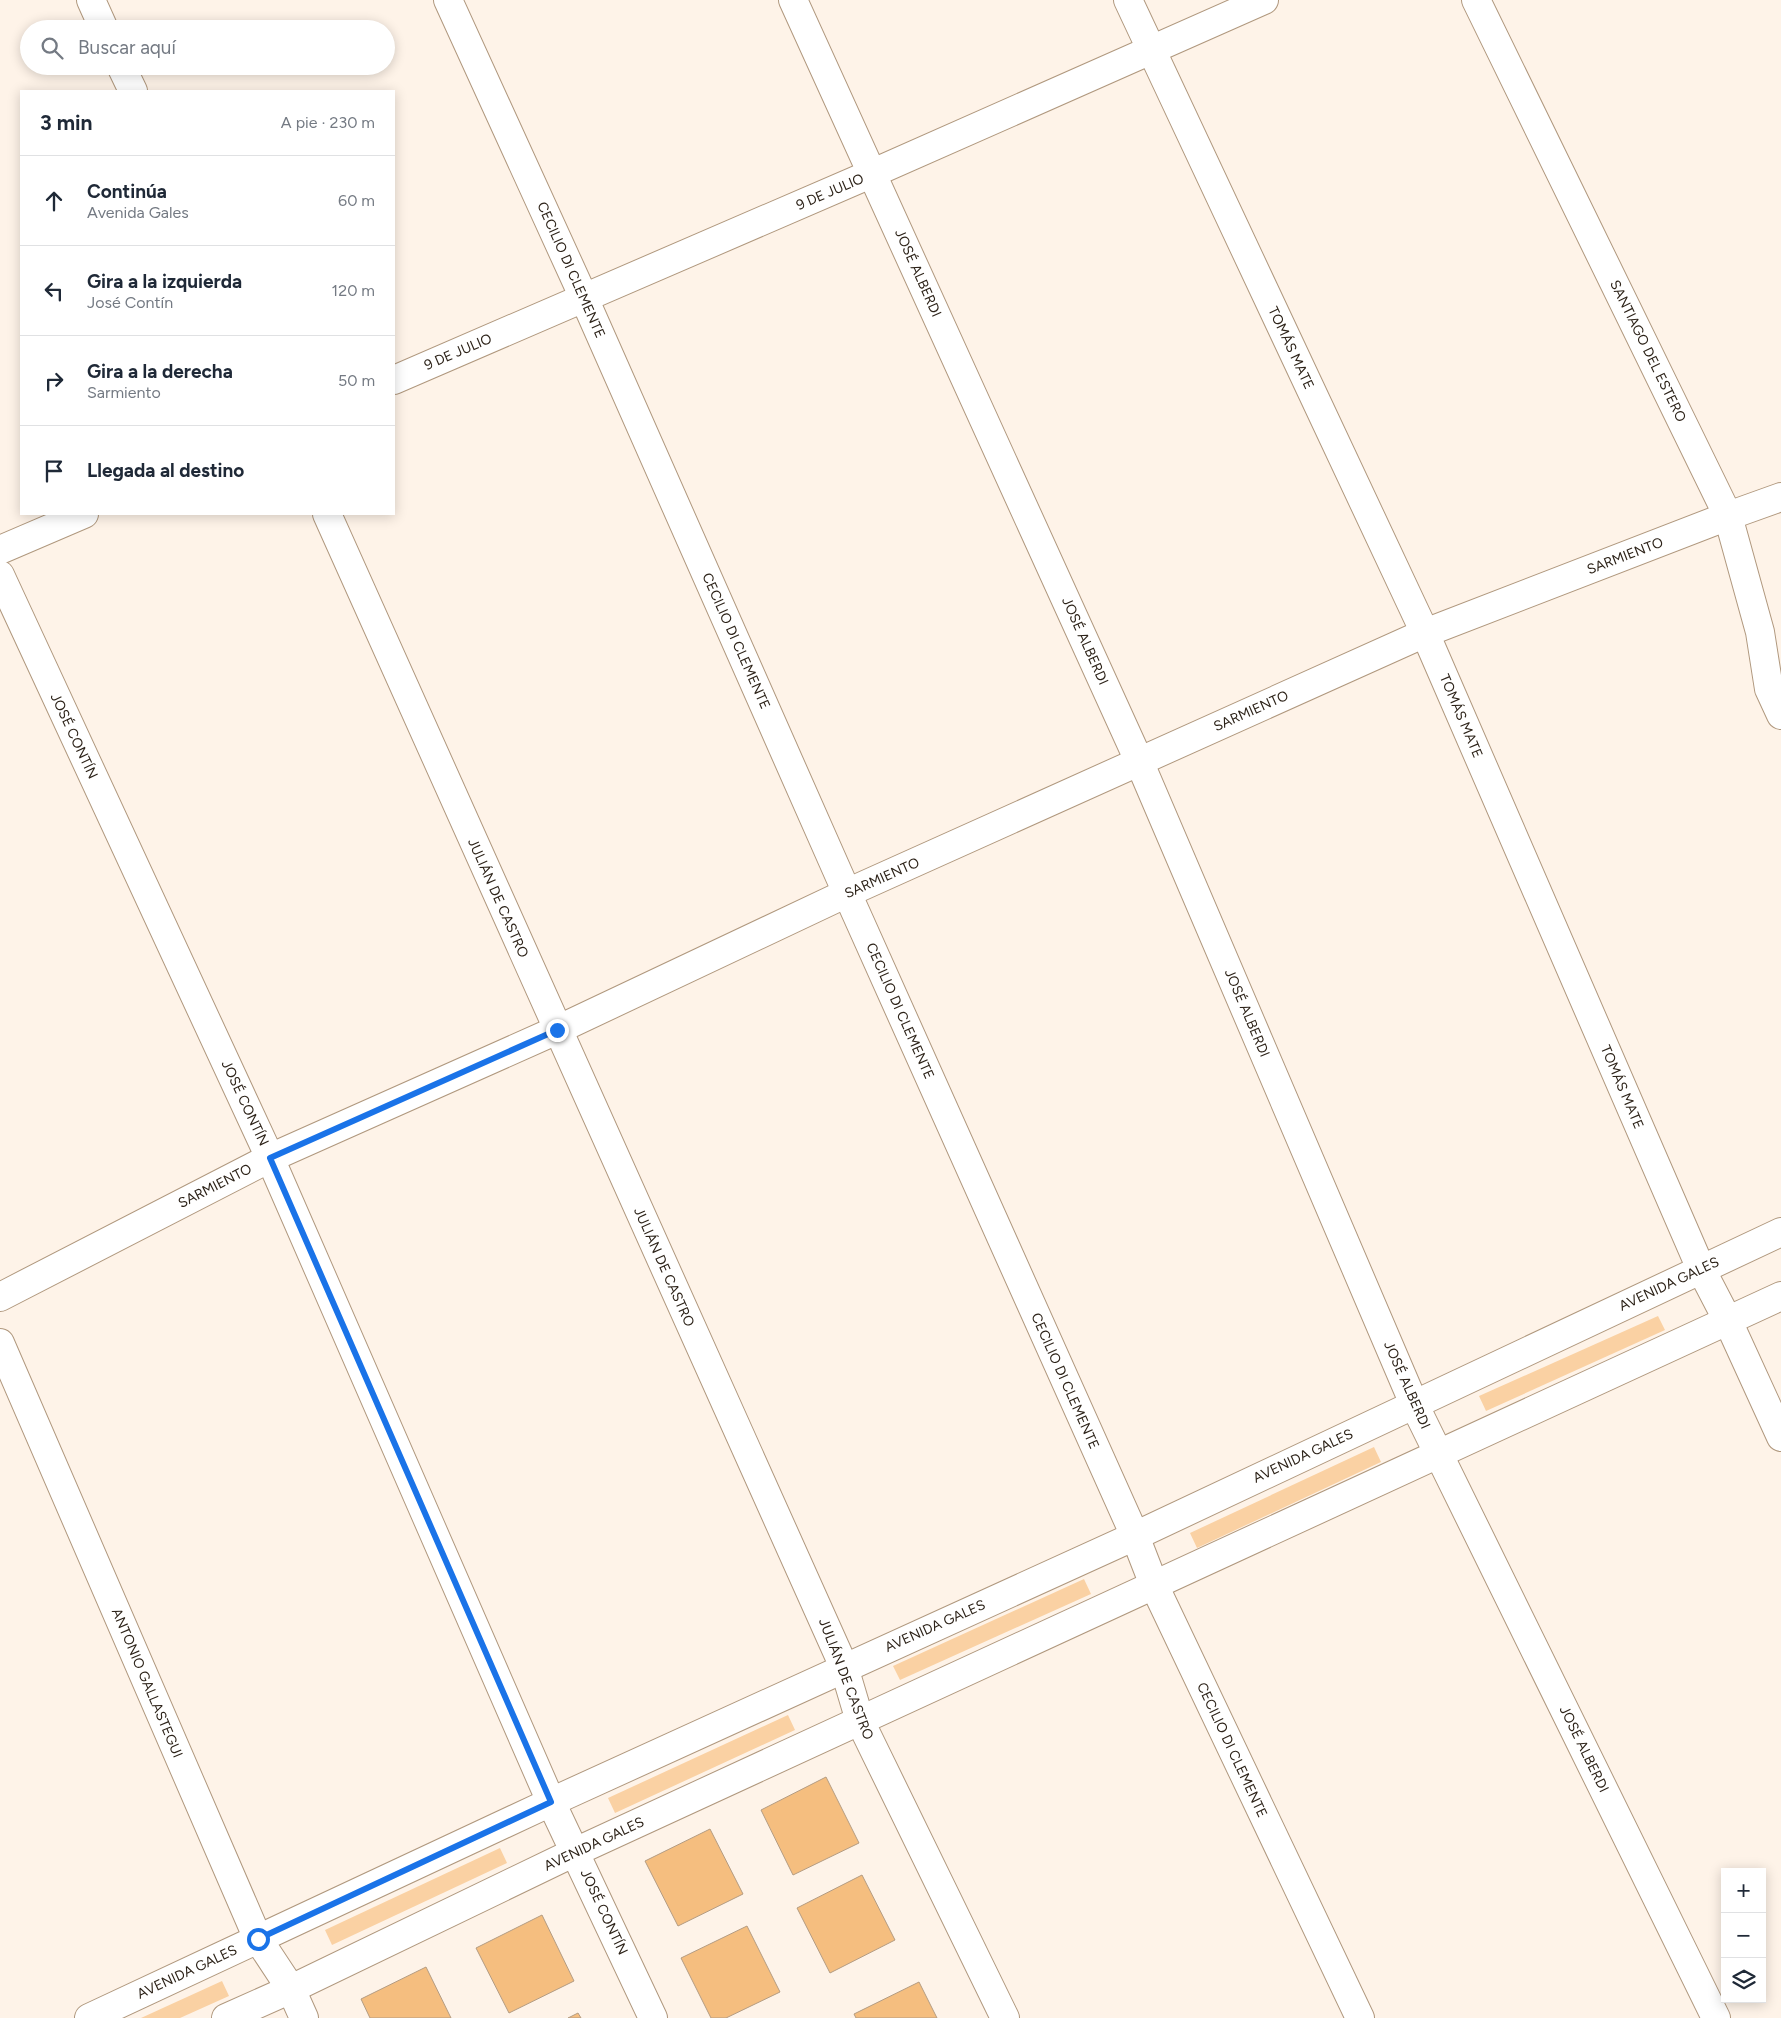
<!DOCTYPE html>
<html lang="es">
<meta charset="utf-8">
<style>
:root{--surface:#fff;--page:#f6f6f7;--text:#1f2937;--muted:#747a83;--line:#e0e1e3}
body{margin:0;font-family:Figtree,sans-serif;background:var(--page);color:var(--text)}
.controls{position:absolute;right:15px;bottom:15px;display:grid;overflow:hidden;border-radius:0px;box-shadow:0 2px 12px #0003}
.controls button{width:45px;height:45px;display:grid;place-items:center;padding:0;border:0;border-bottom:1px solid var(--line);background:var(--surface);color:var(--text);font:25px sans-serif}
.stop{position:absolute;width:15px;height:15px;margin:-11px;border:4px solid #1a73e8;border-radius:50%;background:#fff}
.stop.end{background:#1a73e8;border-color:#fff;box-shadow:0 1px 5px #0008}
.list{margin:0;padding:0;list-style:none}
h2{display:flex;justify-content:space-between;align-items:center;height:65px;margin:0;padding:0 20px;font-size:21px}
h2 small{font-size:16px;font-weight:400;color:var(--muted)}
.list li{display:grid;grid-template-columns:32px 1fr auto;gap:15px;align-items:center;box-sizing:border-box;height:90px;padding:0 20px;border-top:1px solid var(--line)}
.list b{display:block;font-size:19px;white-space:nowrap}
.list p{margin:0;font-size:16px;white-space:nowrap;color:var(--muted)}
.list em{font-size:16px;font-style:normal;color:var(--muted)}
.icon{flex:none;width:28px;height:28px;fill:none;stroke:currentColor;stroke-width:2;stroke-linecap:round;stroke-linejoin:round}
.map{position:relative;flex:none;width:1781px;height:2018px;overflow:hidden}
.search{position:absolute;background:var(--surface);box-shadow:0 2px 12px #0003;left:20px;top:20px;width:375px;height:55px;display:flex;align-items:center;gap:12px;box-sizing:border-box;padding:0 18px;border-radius:28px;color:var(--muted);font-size:19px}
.panel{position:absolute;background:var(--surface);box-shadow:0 2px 12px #0003;left:20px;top:90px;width:375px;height:425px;border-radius:0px}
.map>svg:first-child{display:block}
</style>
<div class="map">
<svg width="1781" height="2018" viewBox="0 0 1781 2018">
<rect width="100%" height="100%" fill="#fef3e8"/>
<g fill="#fad1a3">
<polygon points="1658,1316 1665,1330 1486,1411 1479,1396"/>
<polygon points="1374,1447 1381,1462 1197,1548 1190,1533"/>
<polygon points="1084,1579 1091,1594 900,1680 893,1666"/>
<polygon points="788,1715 795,1730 615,1813 608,1798"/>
<polygon points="500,1848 507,1863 332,1945 325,1930"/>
<polygon points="222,1981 229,1996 180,2018 141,2018"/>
</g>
<g fill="#f5be7f" stroke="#b49c82">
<polygon points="826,1777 859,1843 793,1875 761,1810"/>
<polygon points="710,1829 743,1894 678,1926 645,1861"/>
<polygon points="862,1875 895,1940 830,1973 797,1908"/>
<polygon points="542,1915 574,1981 509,2013 476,1948"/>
<polygon points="747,1926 780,1992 726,2018 711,2018 681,1958"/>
<polygon points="426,1967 451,2018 370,2018 361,1999"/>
<polygon points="919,1982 937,2018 856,2018 854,2014"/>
<polygon points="578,2013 581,2018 568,2018"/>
</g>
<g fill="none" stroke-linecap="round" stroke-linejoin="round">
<defs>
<g id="minor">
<polyline points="91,0 104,29"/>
<polyline points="448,0 584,298 847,893 1135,1536 1154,1585 1360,2018"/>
<polyline points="793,0 1139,761 1414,1404 1716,2018"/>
<polyline points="1128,0 1425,633 1701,1269 1728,1321 1781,1437"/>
<polyline points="1476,0 1728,516 1760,632 1769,689 1781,715"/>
<polyline points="121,66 133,91"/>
<polyline points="394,380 873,173 1264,0"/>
<polyline points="327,514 844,1667 860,1721 1005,2018"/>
<polyline points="0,550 84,514"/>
<polyline points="0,575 270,1158 551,1802 653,2018"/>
<polyline points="0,1297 270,1158 557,1030 847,893 1425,633 1728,516 1781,497"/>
<polyline points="0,1343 258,1939 291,1989 304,2018"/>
<polyline points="89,2018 551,1802 1135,1536 1781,1232"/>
<polyline points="226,2018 291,1989 575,1852 1781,1296"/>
</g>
</defs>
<use href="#minor" stroke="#b0987e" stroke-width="30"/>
<use href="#minor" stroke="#fff" stroke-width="28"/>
</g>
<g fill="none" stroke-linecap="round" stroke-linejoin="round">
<polyline stroke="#1a73e8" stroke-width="6" points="258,1939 551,1802 270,1158 557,1030"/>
</g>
<g text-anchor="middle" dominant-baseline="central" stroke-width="5" stroke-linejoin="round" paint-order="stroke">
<g font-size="14" fill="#2d2319" stroke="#fff">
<text transform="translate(830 192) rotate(-23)">9 DE JULIO</text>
<text transform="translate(571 270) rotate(66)">CECILIO DI CLEMENTE</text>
<text transform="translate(918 273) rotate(66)">JOSÉ ALBERDI</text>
<text transform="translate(1291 348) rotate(65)">TOMÁS MATE</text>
<text transform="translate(1648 351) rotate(64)">SANTIAGO DEL ESTERO</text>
<text transform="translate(458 352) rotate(-23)">9 DE JULIO</text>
<text transform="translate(1625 556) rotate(-21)">SARMIENTO</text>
<text transform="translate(736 641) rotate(66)">CECILIO DI CLEMENTE</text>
<text transform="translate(1085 641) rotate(66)">JOSÉ ALBERDI</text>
<text transform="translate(1251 711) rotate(-24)">SARMIENTO</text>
<text transform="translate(1461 716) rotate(67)">TOMÁS MATE</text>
<text transform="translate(74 736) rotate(65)">JOSÉ CONTÍN</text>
<text transform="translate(882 878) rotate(-24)">SARMIENTO</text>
<text transform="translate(498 898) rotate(66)">JULIÁN DE CASTRO</text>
<text transform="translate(900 1011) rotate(66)">CECILIO DI CLEMENTE</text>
<text transform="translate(1247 1013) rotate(67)">JOSÉ ALBERDI</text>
<text transform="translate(1622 1087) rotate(67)">TOMÁS MATE</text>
<text transform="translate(245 1103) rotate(65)">JOSÉ CONTÍN</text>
<text transform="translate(215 1186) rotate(-27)">SARMIENTO</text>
<text transform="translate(664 1267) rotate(66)">JULIÁN DE CASTRO</text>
<text transform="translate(1669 1284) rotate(-25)">AVENIDA GALES</text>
<text transform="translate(1065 1381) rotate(66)">CECILIO DI CLEMENTE</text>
<text transform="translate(1407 1385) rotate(66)">JOSÉ ALBERDI</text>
<text transform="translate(1303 1456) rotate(-25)">AVENIDA GALES</text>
<text transform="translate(935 1626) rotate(-24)">AVENIDA GALES</text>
<text transform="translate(846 1679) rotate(69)">JULIÁN DE CASTRO</text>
<text transform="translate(147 1683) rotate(67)">ANTONIO GALLASTEGUI</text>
<text transform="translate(1584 1749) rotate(64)">JOSÉ ALBERDI</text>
<text transform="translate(1232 1750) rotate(65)">CECILIO DI CLEMENTE</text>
<text transform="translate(594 1844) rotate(-25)">AVENIDA GALES</text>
<text transform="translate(604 1912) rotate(65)">JOSÉ CONTÍN</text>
<text transform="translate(187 1972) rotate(-25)">AVENIDA GALES</text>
</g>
</g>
</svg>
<div class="controls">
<button>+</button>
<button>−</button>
<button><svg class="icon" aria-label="layers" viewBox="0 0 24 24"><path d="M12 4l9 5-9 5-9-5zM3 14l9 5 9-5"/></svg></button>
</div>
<div class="stop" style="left:258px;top:1939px"></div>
<div class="stop end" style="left:557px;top:1030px"></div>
<div class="search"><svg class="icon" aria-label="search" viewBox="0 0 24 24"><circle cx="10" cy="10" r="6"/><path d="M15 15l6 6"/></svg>Buscar aquí</div>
<section class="panel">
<h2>3 min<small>A pie · 230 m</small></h2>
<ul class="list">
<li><svg class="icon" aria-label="ahead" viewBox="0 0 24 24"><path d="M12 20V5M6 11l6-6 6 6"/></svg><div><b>Continúa</b><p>Avenida Gales</p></div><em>60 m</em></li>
<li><svg class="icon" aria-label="left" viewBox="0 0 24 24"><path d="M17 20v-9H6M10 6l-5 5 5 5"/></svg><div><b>Gira a la izquierda</b><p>José Contín</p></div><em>120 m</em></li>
<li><svg class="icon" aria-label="right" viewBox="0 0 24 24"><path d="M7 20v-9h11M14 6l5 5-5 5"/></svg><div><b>Gira a la derecha</b><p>Sarmiento</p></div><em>50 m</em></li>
<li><svg class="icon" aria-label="arrive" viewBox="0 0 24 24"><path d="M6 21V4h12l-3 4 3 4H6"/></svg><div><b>Llegada al destino</b></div></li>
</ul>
</section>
</div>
